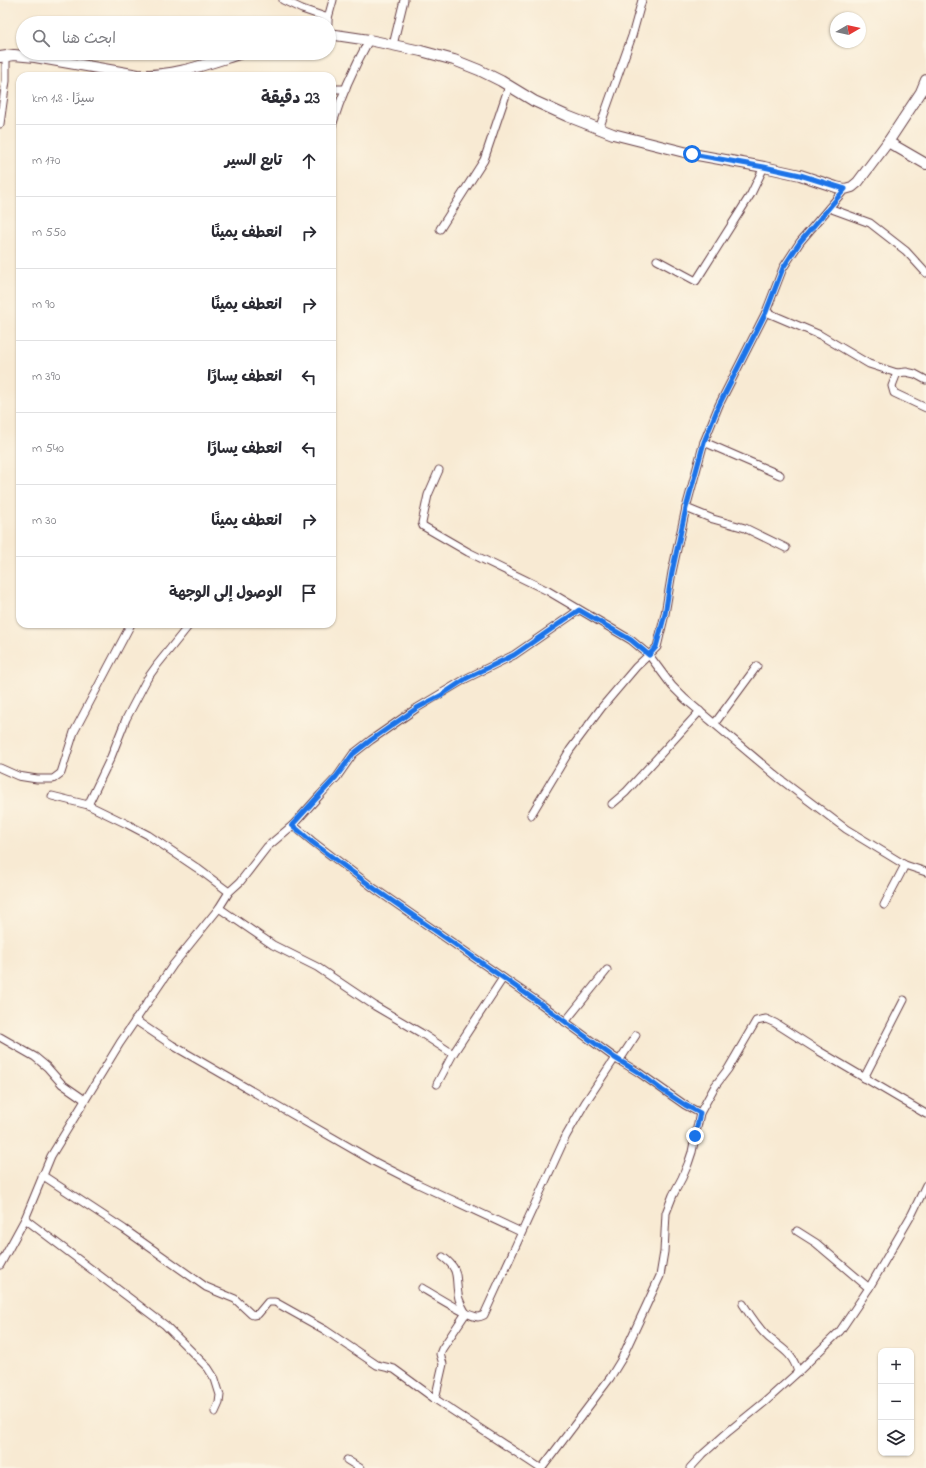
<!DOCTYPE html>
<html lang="ar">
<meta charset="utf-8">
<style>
:root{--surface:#fff;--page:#f2f2f3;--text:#2b2b33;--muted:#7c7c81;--line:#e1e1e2}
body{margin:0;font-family:"Indie Flower","Playpen Sans Arabic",sans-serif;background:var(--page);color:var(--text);direction:rtl}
.controls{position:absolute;right:12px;bottom:12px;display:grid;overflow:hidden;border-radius:8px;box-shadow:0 1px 3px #0004}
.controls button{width:36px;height:36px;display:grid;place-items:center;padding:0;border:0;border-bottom:1px solid var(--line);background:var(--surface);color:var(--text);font:20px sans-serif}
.compass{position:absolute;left:830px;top:12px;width:36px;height:36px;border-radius:50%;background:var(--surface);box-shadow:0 1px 3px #0004;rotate:81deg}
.stop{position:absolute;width:12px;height:12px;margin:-9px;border:3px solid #1a73e8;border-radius:50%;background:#fff}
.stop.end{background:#1a73e8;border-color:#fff;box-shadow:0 1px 4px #0008}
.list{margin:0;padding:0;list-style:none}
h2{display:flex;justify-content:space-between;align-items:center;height:52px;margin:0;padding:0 16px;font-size:17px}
h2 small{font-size:13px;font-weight:400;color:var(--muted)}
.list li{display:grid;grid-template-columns:26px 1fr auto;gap:12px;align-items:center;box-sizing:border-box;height:72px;padding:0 16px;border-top:1px solid var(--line)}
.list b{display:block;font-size:15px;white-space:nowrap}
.list em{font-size:13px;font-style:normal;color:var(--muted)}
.icon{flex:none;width:22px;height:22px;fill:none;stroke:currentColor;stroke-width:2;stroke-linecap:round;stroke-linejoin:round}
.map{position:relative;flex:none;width:926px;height:1468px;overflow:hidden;direction:ltr}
.search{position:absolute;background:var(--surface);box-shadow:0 1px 3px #0004;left:16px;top:16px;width:320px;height:44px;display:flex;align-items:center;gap:10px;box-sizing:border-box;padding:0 14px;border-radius:22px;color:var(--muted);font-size:15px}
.panel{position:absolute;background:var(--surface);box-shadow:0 1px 3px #0004;left:16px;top:72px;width:320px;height:556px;border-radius:12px;direction:rtl}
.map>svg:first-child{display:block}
</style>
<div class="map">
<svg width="926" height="1468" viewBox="0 0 926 1468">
<rect width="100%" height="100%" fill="#fcf5e5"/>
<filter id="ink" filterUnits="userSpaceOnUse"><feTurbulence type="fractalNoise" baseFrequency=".025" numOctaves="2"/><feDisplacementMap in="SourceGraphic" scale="8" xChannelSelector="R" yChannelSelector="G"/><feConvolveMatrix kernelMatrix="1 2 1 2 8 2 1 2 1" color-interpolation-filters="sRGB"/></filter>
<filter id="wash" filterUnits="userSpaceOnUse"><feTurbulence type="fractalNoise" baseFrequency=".012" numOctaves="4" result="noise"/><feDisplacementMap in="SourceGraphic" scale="16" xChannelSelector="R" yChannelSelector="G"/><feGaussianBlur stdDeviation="0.9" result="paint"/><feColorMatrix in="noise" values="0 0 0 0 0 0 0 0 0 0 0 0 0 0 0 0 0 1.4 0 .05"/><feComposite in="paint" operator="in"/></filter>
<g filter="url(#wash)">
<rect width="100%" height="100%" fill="#f8ead3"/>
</g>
<g filter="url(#ink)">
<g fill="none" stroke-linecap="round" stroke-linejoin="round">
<defs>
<g id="street">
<polyline points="283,0 302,9 328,18 328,23"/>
<polyline points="328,18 333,0"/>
<polyline points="393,45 404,0"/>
<polyline points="332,89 346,89"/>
<polyline points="0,124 6,81 6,56"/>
<path d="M332 126C341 96 354 67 369 40"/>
<polyline points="599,129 632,36 642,0"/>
<polyline points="829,208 870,223 906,251 926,273"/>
<polyline points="440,229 484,160 509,86"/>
<polyline points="657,260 696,281 751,194 764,167"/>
<polyline points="766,312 820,335 869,364 897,373 906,372 915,374 926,380"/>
<polyline points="897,373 892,386 894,393 926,408"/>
<polyline points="704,442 780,475"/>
<polyline points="439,470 428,495 422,523 423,526 468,552 548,591 631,640 649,655 672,686 685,699 780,779 846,829 905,865 926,872"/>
<polyline points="686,508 713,519 745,528 786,548"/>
<polyline points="715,723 757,666"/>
<polyline points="0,768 18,776 37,779 53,779 61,773 74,732 131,624"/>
<polyline points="52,796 88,805 127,824 148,835 197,868 229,892"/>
<polyline points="612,804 626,792 700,711"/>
<polyline points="88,805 111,757 126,719 147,679 157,665 190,624"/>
<polyline points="531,815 570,750 602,707 636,667 653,651 657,647 665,614 672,572 686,508 704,442 719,405 766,312 783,268 800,242 845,189"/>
<polyline points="293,825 312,841 375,889 541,1004 615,1058 638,1072 685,1105 700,1113"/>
<polyline points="884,905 905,865"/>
<polyline points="219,908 273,945 317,967 375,1006 421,1033 453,1054"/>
<polyline points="135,1020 172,1045 375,1162 418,1184 521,1232"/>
<polyline points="565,1022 607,970"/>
<polyline points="0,1037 35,1057 47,1067 62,1084 85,1100"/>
<polyline points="619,1061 636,1035"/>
<polyline points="864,1078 904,1000"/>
<polyline points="437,1084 453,1054 503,978"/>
<polyline points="42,1175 124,1229 206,1287 235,1299 251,1314 253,1315 258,1314 268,1302 275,1302 325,1330 377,1365 394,1369 405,1377 435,1399 540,1468"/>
<polyline points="25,1219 165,1325 208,1368 215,1379 220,1395 219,1403 215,1412"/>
<polyline points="797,1231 816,1243 869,1288"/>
<path d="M443 1257C462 1271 454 1279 459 1299 461 1304 463 1309 466 1313"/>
<polyline points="0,1265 25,1219 51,1156 120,1043 173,965 219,908 229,892 240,882 267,847 293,825 320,795 337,777 353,754 371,740 417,708 467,678 514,655 579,610"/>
<path d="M422 1288C432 1294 468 1317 478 1317 480 1317 482 1316 484 1315L566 1136 585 1103 615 1058"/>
<path d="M743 1304C750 1315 758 1328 768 1337 782 1349 792 1352 798 1372"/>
<polyline points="435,1399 443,1364 440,1354 442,1349 466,1313"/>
<polyline points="347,1460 360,1468"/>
<polyline points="542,1468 610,1378 621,1360 660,1276 664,1252 666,1213 673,1195 682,1178 688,1164 692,1152 700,1113 715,1086 728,1069 756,1021 766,1019 775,1023 819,1051 926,1114"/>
<polyline points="690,1468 703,1454 729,1431 766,1401 797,1373 840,1331 869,1288 912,1214 926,1185"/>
</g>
<g id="secondary">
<polyline points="329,34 369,40 421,51 454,60 479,70 501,81 534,101 567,116 613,134 692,154 764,167 800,175 836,187 845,189 852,187 858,182 888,142 926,164"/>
<path d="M0 57 14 55 35 57 138 75C174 77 209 63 242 53"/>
<polyline points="888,142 921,92 926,80"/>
</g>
</defs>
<use href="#street" stroke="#643d44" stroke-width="9"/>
<use href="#secondary" stroke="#643d44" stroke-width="12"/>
<use href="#street" stroke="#fff" stroke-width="7"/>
<use href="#secondary" stroke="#fff" stroke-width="10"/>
</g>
</g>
<g fill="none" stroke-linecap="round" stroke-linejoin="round" filter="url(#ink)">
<polyline stroke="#1a73e8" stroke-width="5" points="692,154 764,167 800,175 845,189 800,242 783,268 766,312 719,405 704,442 686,508 672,572 665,614 656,647 649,655 631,640 579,610 514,655 467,678 440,696 417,708 371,740 353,754 336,777 292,825 312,842 375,889 541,1004 615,1058 638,1072 662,1090 685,1105 700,1113 695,1136"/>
</g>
</svg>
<div class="controls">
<button>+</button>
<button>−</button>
<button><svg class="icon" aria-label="layers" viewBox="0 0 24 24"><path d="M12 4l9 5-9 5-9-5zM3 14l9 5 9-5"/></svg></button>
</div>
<svg class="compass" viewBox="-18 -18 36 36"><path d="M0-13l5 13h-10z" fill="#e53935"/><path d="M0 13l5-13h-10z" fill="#7c7c81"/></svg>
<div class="stop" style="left:692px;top:154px"></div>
<div class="stop end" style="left:695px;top:1136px"></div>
<div class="search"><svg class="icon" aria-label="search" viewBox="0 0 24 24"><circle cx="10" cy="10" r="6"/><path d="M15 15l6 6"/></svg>ابحث هنا</div>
<section class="panel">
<h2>23 دقيقة<small>سيرًا · 1.8 km</small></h2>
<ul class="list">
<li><svg class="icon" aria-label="ahead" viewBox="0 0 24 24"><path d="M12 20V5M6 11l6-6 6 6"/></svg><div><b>تابع السير</b></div><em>170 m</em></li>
<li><svg class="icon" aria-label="right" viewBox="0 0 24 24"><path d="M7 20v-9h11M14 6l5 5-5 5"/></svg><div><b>انعطف يمينًا</b></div><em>550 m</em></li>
<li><svg class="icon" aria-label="right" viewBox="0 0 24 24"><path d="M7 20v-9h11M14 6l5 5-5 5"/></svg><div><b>انعطف يمينًا</b></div><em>90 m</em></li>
<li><svg class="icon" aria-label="left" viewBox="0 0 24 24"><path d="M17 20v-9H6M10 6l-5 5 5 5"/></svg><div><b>انعطف يسارًا</b></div><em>390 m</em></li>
<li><svg class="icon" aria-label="left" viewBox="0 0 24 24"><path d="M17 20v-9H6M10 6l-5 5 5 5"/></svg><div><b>انعطف يسارًا</b></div><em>540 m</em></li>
<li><svg class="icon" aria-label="right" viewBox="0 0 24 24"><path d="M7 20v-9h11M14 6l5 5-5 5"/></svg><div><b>انعطف يمينًا</b></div><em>30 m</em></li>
<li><svg class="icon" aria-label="arrive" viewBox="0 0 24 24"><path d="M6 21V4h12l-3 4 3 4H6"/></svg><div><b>الوصول إلى الوجهة</b></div></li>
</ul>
</section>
</div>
